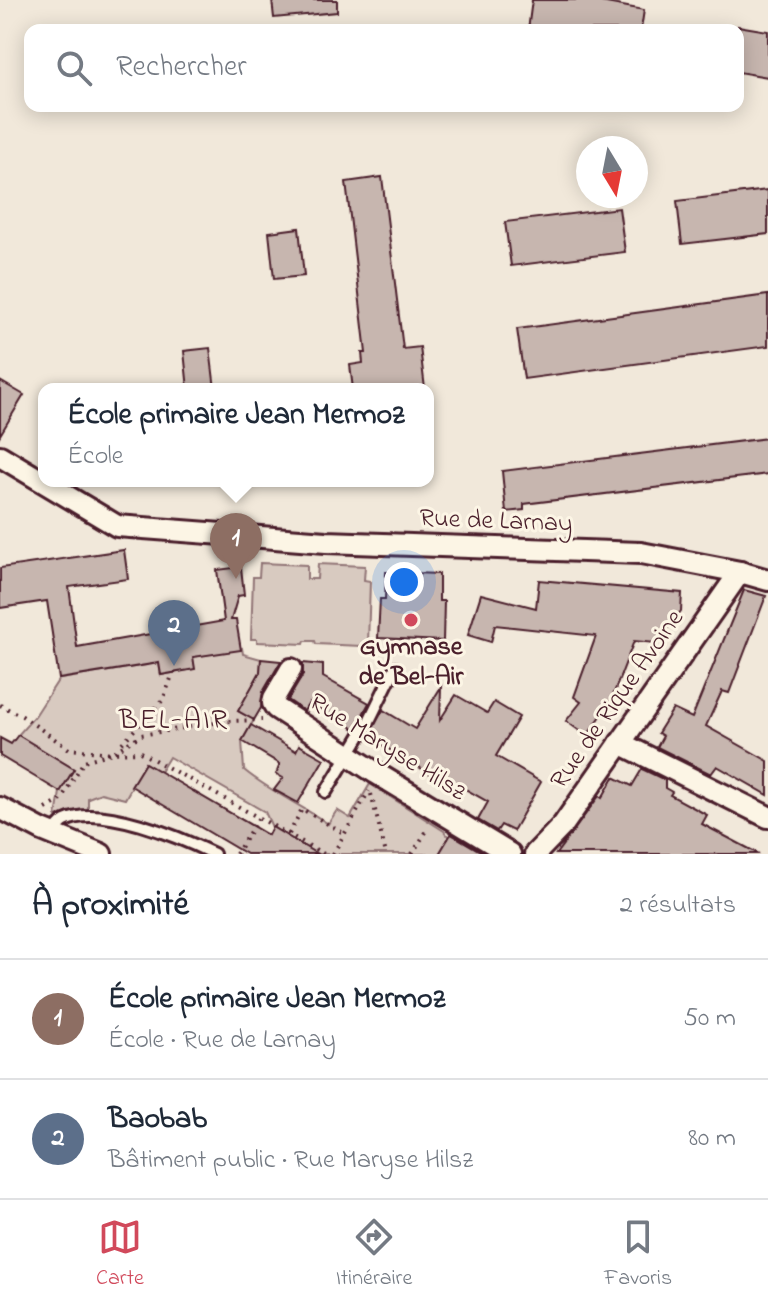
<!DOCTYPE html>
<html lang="fr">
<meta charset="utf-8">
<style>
:root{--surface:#fff;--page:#f2f2f3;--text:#1f2937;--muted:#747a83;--line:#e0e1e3;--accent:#d1495b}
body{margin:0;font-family:"Indie Flower",sans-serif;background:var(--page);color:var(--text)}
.compass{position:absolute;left:576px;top:136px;width:72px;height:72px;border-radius:50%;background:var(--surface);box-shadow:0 4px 20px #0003;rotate:170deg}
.you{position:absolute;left:404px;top:582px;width:28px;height:28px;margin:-20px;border:6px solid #fff;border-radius:50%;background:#1a73e8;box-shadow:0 0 0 12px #1a73e833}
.badge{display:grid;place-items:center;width:52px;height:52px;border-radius:50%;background:var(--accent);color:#fff;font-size:26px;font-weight:700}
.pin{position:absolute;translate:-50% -66px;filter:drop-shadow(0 2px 4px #0008)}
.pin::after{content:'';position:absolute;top:42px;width:28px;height:24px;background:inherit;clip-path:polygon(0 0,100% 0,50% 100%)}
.popup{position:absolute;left:38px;top:383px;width:396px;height:104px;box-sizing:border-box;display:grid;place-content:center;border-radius:16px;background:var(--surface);filter:drop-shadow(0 2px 6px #0005);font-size:26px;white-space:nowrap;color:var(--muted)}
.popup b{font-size:30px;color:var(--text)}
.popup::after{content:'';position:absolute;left:50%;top:100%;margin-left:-16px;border:16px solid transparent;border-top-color:var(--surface)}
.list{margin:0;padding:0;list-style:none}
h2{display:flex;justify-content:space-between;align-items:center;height:104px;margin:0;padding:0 32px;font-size:34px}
h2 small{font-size:26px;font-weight:400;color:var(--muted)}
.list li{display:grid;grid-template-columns:52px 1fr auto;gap:24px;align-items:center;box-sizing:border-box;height:120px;padding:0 32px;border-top:2px solid var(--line)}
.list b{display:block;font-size:30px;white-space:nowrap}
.list p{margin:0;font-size:26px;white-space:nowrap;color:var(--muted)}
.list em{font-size:26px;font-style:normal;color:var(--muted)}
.icon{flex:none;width:44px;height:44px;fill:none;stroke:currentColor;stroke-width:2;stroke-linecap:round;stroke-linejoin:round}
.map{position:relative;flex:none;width:768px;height:854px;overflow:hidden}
.search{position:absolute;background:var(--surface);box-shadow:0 4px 20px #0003;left:24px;right:24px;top:24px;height:88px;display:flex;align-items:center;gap:20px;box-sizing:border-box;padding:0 28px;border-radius:16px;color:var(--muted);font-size:30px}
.sheet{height:344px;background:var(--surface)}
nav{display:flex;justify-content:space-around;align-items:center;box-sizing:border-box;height:112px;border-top:2px solid var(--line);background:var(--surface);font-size:22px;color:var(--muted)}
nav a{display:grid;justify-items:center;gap:4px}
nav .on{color:var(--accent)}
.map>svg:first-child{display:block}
</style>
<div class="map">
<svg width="768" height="854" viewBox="0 0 768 854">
<rect width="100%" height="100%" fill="#f1e8da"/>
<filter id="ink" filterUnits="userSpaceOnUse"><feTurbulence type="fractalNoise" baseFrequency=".0125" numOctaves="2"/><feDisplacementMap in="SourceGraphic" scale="16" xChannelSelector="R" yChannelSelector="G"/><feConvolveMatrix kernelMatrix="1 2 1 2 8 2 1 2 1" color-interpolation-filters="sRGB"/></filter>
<g filter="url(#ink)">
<g fill="#d8cac0" stroke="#917476" stroke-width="2">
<polygon points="260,563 307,565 307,579 317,579 318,564 365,566 364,580 370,581 368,643 363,643 362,646 316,644 315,641 305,641 304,644 257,642 257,639 251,639 253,577 259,577"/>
<path d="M242 648 243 654 261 659 260 673 238 711 254 720 242 741 244 770C269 791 301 805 328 824L337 810 350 818 370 784 444 831 449 837 439 854H318L314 852 312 854 272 827 265 812 169 757 160 772 145 763 125 799 101 793 88 798V810L56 817 60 792 74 769 18 735 35 716 59 679 159 663 161 675 194 669 193 657Z"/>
</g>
<g fill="#c7b6af" stroke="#4a1f2b" stroke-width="2">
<polygon points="272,0 337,0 337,12 274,18"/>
<polygon points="532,0 590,0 644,10 641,30 528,30"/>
<polygon points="738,26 768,31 768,77 738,72"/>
<polygon points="382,177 403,349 420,347 425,389 353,389 350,365 363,363 362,353 366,353 346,182"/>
<polygon points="768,190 768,234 682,244 677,201"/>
<polygon points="619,208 625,252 511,266 505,222"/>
<polygon points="299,228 304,276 274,279 269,232"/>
<polygon points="768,295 768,346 524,379 517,329"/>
<polygon points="210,348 215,389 188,389 184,351"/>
<polygon points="0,381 24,395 0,435"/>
<polygon points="768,438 768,474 524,504 524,510 506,512 502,471"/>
<polygon points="124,550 128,579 69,587 77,647 224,621 217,570 241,567 244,595 238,596 231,620 236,620 241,650 193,657 195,669 161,675 159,663 59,679 47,601 0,608 0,568"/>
<polygon points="386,572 439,574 439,601 444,601 443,641 378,638 380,599 385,599"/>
<polygon points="539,580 682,593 681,611 656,643 634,641 610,703 587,736 566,721 581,702 574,697 596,636 495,625 491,642 468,635 481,594 536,608"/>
<polygon points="744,590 766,596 729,693 722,691 706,726 768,761 768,795 717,766 711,774 657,747 663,736 658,733 673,709 692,718"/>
<polygon points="261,659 281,661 263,692 261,708 254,720 238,711 260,672"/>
<polygon points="303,663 323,665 323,677 369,703 355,729 309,703 304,711 288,700 303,675"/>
<polygon points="441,687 440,720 456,695 487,713 494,702 519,717 496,756 541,782 513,831 501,825 497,831 478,820 488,802 458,785 456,789 368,737 383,710 415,729"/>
<polygon points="251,725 296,751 299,745 324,759 298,803 274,790 283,778 276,774 280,764 242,741"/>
<polygon points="18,735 74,769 60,792 0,756 0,738 11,744"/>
<polygon points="145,763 268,835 272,827 317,854 246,854 131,786"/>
<polygon points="642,769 665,780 665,788 672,792 670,795 707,815 702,824 759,854 556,854 599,796 602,798 614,777 632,786"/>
<polygon points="451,834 485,854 439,854"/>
</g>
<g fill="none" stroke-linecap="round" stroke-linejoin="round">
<defs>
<g id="lane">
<polyline points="326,792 369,721 395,668"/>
<path d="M52 834C56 830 61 823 65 821 100 803 181 838 214 854"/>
</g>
<g id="street">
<polyline points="0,456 117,526 326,542 641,553 740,572 768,580"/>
<polyline points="291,669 274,698 273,703 276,708 376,773 510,854"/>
<polyline points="620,743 768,817"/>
<polyline points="0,808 42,830 101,854"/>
<polyline points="535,854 563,825 740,572"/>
</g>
</defs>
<use href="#lane" stroke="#4a1f2b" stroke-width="16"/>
<use href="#street" stroke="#4a1f2b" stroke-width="26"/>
<g stroke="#4a1f2b" stroke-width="4" stroke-dasharray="2 6" stroke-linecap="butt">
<polyline points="0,705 22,716 69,749 112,753 141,735 227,721 262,720"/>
<polyline points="122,743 163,700 173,673"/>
<polyline points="371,794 386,854"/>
<polyline points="46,809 60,801 84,761 112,753 140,752 324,854"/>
<polyline points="289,834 302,809 345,834"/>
<polyline points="236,854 259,817"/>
<polyline points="333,854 369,791"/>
<polyline points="412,854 428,829"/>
</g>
<use href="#lane" stroke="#fcf5e5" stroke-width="10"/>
<use href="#street" stroke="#fcf5e5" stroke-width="20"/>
</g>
</g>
<circle fill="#d1495b" stroke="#fcf5e5" stroke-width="3" cx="411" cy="620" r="8"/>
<g text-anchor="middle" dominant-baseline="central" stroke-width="6" stroke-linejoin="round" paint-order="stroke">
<g font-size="26" fill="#4a1f2b" stroke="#fcf5e5">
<text transform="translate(496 522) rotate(2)">Rue de Larnay</text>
<text transform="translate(618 700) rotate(-55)">Rue de Rique Avoine</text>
<text transform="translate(387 748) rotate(32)">Rue Maryse Hilsz</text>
</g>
<g font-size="26" font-weight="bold" fill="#4a1f2b" stroke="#fcf5e5">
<text x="411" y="648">Gymnase<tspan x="411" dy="30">de Bel-Air</tspan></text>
</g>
<g font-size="28" letter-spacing="2" fill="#4a1f2b" stroke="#fcf5e5">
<text x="174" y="721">BEL-AIR</text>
</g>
</g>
</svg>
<svg class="compass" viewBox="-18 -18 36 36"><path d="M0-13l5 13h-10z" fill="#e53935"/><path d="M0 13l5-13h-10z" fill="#747a83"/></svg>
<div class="you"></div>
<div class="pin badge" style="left:236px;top:579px;background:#8d6e63">1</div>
<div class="popup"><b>École primaire Jean Mermoz</b>École</div>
<div class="pin badge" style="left:174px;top:666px;background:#5c6f8a">2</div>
<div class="search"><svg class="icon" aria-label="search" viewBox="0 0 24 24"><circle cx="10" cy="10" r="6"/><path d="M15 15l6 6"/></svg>Rechercher</div>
</div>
<section class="sheet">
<h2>À proximité<small>2 résultats</small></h2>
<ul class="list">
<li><span class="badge" style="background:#8d6e63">1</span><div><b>École primaire Jean Mermoz</b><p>École · Rue de Larnay</p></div><em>50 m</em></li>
<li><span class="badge" style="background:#5c6f8a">2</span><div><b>Baobab</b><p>Bâtiment public · Rue Maryse Hilsz</p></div><em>80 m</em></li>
</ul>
</section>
<nav>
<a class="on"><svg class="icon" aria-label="map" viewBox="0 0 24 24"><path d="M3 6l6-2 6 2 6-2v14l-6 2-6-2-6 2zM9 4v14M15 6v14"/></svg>Carte</a>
<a><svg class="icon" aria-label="directions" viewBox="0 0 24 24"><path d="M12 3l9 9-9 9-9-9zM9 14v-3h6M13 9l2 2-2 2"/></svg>Itinéraire</a>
<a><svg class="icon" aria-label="saved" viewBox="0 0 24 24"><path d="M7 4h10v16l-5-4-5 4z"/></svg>Favoris</a>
</nav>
